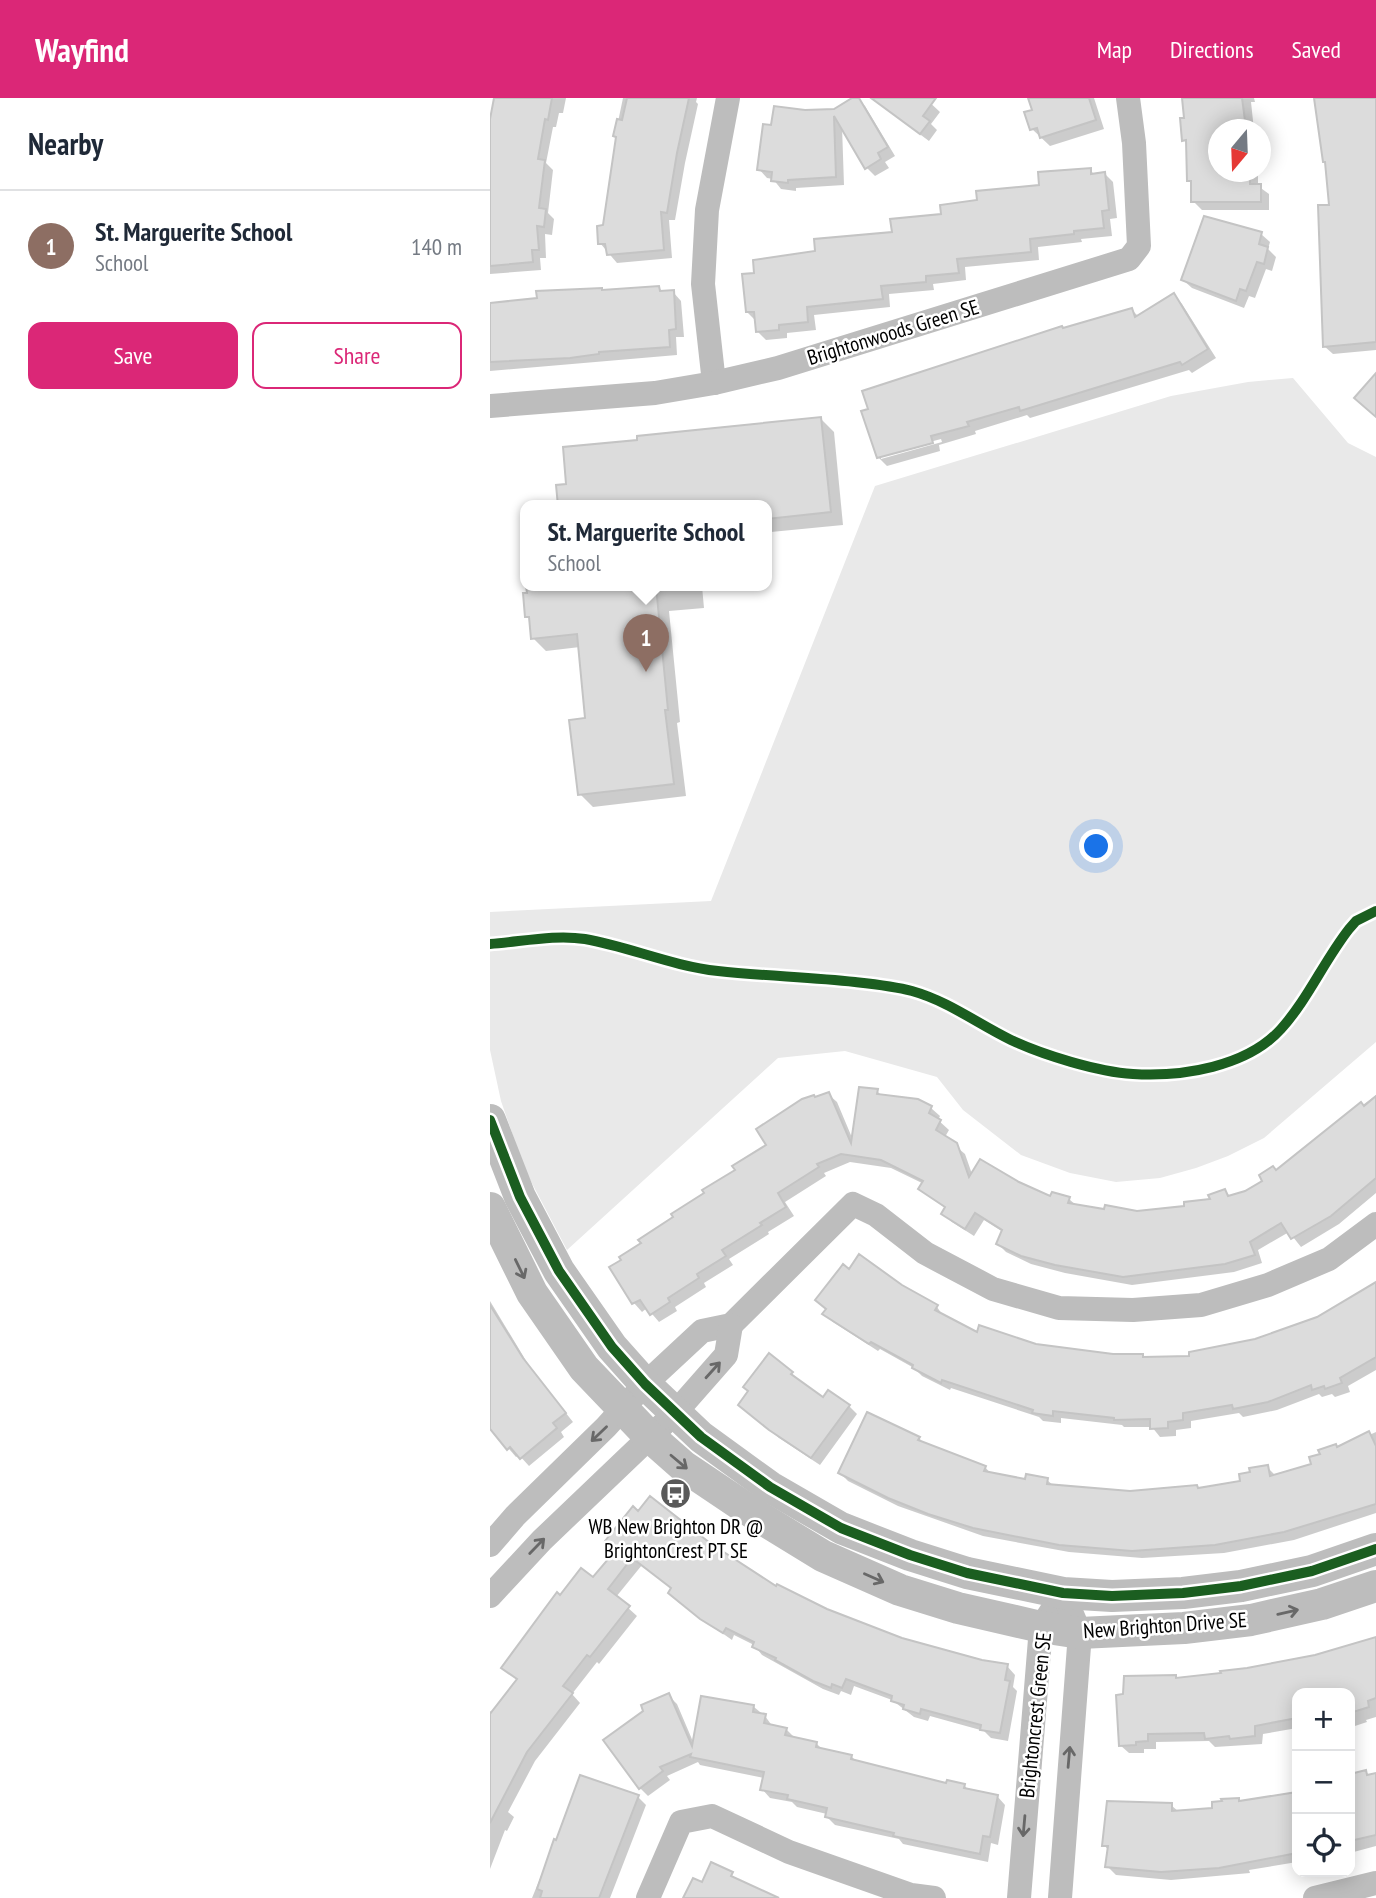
<!DOCTYPE html>
<meta charset="utf-8">
<style>
:root{--surface:#fff;--page:#f2f2f3;--text:#1f2937;--muted:#747a83;--line:#e0e1e3;--accent:#db2777}
body{margin:0;font-family:"PT Sans Narrow",sans-serif;background:var(--page);color:var(--text)}
.controls{position:absolute;right:21px;bottom:21px;display:grid;overflow:hidden;border-radius:14px;box-shadow:0 4px 18px #0003}
.controls button{width:63px;height:63px;display:grid;place-items:center;padding:0;border:0;border-bottom:2px solid var(--line);background:var(--surface);color:var(--text);font:35px sans-serif}
.compass{position:absolute;left:718px;top:21px;width:63px;height:63px;border-radius:50%;background:var(--surface);box-shadow:0 4px 18px #0003;rotate:199deg}
.you{position:absolute;left:607px;top:749px;width:24px;height:24px;margin:-18px;border:5px solid #fff;border-radius:50%;background:#1a73e8;box-shadow:0 0 0 10px #1a73e833}
.badge{display:grid;place-items:center;width:46px;height:46px;border-radius:50%;background:var(--accent);color:#fff;font-size:23px;font-weight:700}
.pin{position:absolute;translate:-50% -58px;filter:drop-shadow(0 2px 4px #0008)}
.pin::after{content:'';position:absolute;top:37px;width:24px;height:21px;background:inherit;clip-path:polygon(0 0,100% 0,50% 100%)}
.popup{position:absolute;left:30px;top:402px;width:252px;height:91px;box-sizing:border-box;display:grid;place-content:center;border-radius:14px;background:var(--surface);filter:drop-shadow(0 2px 5px #0005);font-size:23px;white-space:nowrap;color:var(--muted)}
.popup b{font-size:26px;color:var(--text)}
.popup::after{content:'';position:absolute;left:50%;top:100%;margin-left:-14px;border:14px solid transparent;border-top-color:var(--surface)}
.list{margin:0;padding:0;list-style:none}
h2{display:flex;justify-content:space-between;align-items:center;height:91px;margin:0;padding:0 28px;font-size:30px}
h2 small{font-size:23px;font-weight:400;color:var(--muted)}
.list li{display:grid;grid-template-columns:46px 1fr auto;gap:21px;align-items:center;box-sizing:border-box;height:112px;padding:0 28px;border-top:2px solid var(--line)}
.list b{display:block;font-size:26px;white-space:nowrap}
.list p{margin:0;font-size:23px;white-space:nowrap;color:var(--muted)}
.list em{font-size:23px;font-style:normal;color:var(--muted)}
.actions{display:flex;gap:14px;padding:21px 28px}
.actions a{flex:1;padding:16px 0;border:2px solid var(--accent);border-radius:14px;text-align:center;font-size:24px;color:var(--accent)}
.actions .main{background:var(--accent);color:#fff}
.icon{flex:none;width:38px;height:38px;fill:none;stroke:currentColor;stroke-width:2;stroke-linecap:round;stroke-linejoin:round}
.map{position:relative;flex:none;width:886px;height:1800px;overflow:hidden}
header{display:flex;align-items:center;gap:42px;box-sizing:border-box;height:98px;padding:0 35px;background:var(--accent);color:#fff}
header strong{font-size:33px}
nav{display:flex;gap:38px;margin-inline-start:auto;font-size:24px}
main{display:flex}
aside{flex:1;background:var(--surface)}
.map>svg:first-child{display:block}
</style>
<header>
<strong>Wayfind</strong>
<nav><a>Map</a><a>Directions</a><a>Saved</a></nav>
</header>
<main>
<aside>
<h2>Nearby<small></small></h2>
<ul class="list">
<li><span class="badge" style="background:#8d6e63">1</span><div><b>St. Marguerite School</b><p>School</p></div><em>140 m</em></li>
</ul>
<div class="actions"><a class="main">Save</a><a>Share</a></div>
</aside>
<div class="map">
<svg width="886" height="1800" viewBox="0 0 886 1800">
<rect width="100%" height="100%" fill="#fff"/>
<polygon fill="#e9e9e9" points="803,280 858,345 886,359 886,944 774,1040 738,1058 706,1070 670,1080 626,1084 580,1075 531,1057 473,1012 447,979 355,953 288,960 77,1152 35,1072 11,1003 0,952 0,814 221,803 385,388 681,298 758,284"/>
<g fill="#0003" fill-rule="evenodd">
<polygon points="6,0 76,0 73,15 69,15 66,29 63,29 56,65 63,72 58,115 64,121 62,137 55,136 56,160 50,160 51,172 0,176 0,28"/>
<polygon points="133,0 207,0 206,4 208,6 195,65 185,122 179,122 182,160 127,165 110,145 115,129 128,41 125,38"/>
<polygon points="365,0 375,8 405,58 395,64 399,70 385,78 377,70 352,28 354,87 306,90 306,93 291,91 283,81 277,80 269,71 283,29 314,14 344,13"/>
<polygon points="381,0 435,0 450,14 441,26 447,32 439,43"/>
<polygon points="540,0 604,0 614,31 560,48 542,31 544,13"/>
<polygon points="693,0 764,0 765,4 761,4 764,32 729,32 729,74 765,74 768,76 768,88 779,96 779,112 712,112 703,103 703,86 698,82 698,46 694,42 696,21"/>
<polygon points="826,0 886,0 886,252 843,256 834,248 841,109 837,66"/>
<polygon points="600,72 605,77 615,76 623,84 627,120 620,121 622,138 591,141 592,144 548,149 549,162 475,169 476,182 443,186 444,192 399,196 400,209 324,217 326,232 297,235 297,240 276,242 267,233 266,223 257,214 266,176 327,154 403,136 489,103 551,89"/>
<polygon points="771,136 780,144 778,151 786,159 782,173 776,171 765,200 759,198 754,210 702,190 693,182"/>
<polygon points="169,190 174,195 183,194 191,203 194,239 186,239 187,257 0,273 0,205"/>
<path d="M684 197 692 206 726 260 702 275 699 272 540 320 537 317 485 333 486 336 449 347 450 353 397 368 388 359 374 314 380 312 374 295 572 230 573 231 642 212 649 219ZM451 341 452 344 391 361V357Z"/>
<polygon points="331,321 344,334 353,427 281,434 277,429 277,408"/>
<polygon points="32,426 35,426 35,460"/>
<polygon points="38,488 212,488 214,510 179,513 190,624 187,625 196,698 103,709 90,696 97,622 90,549 56,553 43,540 41,522 37,518"/>
<polygon points="387,993 392,998 441,1010 450,1018 448,1022 459,1032 455,1039 475,1056 482,1076 528,1085 561,1100 579,1101 587,1108 647,1115 696,1109 722,1103 735,1093 741,1099 756,1095 886,997 886,1095 849,1126 811,1149 799,1134 768,1152 772,1165 744,1174 642,1187 575,1175 541,1166 516,1154 508,1146 513,1134 494,1122 484,1138 462,1124 453,1116 456,1111 431,1090 434,1086 401,1070 360,1064 334,1075 336,1078 295,1104 304,1118 278,1134 279,1136 239,1161 243,1167 214,1185 216,1189 185,1209 187,1213 169,1224 157,1210 152,1214 144,1205 121,1170 279,1047 325,1001 338,996 347,1004 363,1042"/>
<polygon points="360,1174 411,1189 447,1209 454,1219 489,1236 546,1248 623,1258 653,1258 656,1261 702,1260 766,1242 827,1220 883,1188 886,1191 886,1272 858,1288 860,1294 845,1299 842,1296 832,1299 829,1296 787,1312 753,1319 749,1315 701,1323 701,1330 686,1332 686,1338 670,1339 662,1329 634,1329 632,1327 571,1320 571,1325 553,1323 549,1319 461,1290 460,1292 432,1278 424,1270 390,1251 388,1253 343,1224 335,1216"/>
<polygon points="0,1203 41,1271 83,1324 71,1334 74,1339 39,1368 29,1357 26,1359 0,1329"/>
<polygon points="301,1275 334,1302 359,1308 367,1316 330,1367 289,1340 259,1315"/>
<polygon points="886,1334 886,1415 804,1442 734,1455 652,1460 579,1454 493,1438 408,1408 358,1383 350,1375 429,1340 435,1347 495,1369 502,1377 537,1383 557,1382 564,1388 640,1394 709,1391 752,1384 777,1369 786,1378 823,1367 848,1351"/>
<polygon points="219,1447 286,1491 336,1513 411,1542 492,1564 517,1568 525,1577 523,1589 527,1593 518,1643 501,1640 494,1633 440,1618 438,1623 424,1619 402,1602 364,1588 361,1597 351,1593 349,1597 333,1591 272,1557 264,1547 244,1537 242,1542 188,1504 180,1495 183,1491 152,1467 126,1499 147,1518 109,1566 107,1564 82,1596 90,1605 45,1663 18,1714 24,1719 17,1733 15,1732 0,1771 0,1613 3,1615 28,1582 14,1569 70,1499 103,1481 128,1453"/>
<polygon points="886,1541 886,1619 876,1622 877,1624 862,1629 860,1627 860,1595 807,1595 807,1630 773,1636 772,1646 725,1649 719,1643 666,1644 666,1651 654,1651 654,1655 639,1655 630,1647 688,1582 733,1577 825,1559"/>
<polygon points="178,1597 187,1606 204,1646 264,1609 275,1618 283,1629 296,1631 305,1640 327,1646 333,1652 361,1658 368,1665 457,1688 474,1687 479,1693 507,1698 515,1707 508,1747 501,1745 498,1764 413,1746 409,1741 345,1727 337,1719 337,1716 307,1709 302,1704 280,1700 272,1691 274,1680 210,1667 208,1664 177,1678 180,1682 158,1698 150,1690"/>
<polygon points="886,1676 886,1748 860,1755 860,1685 864,1684 864,1682"/>
<polygon points="807,1696 807,1764 759,1772 760,1775 681,1782 626,1777 617,1768 619,1753 614,1747 681,1707 689,1714 724,1712 748,1701 751,1705"/>
<polygon points="148,1699 156,1707 120,1800 42,1800 51,1778 53,1779"/>
</g>
<g fill="#dcdcdc" stroke="#c4c4c4" stroke-width="2">
<polygon points="4,0 62,0 58,22 55,21 48,61 55,62 49,110 56,111 54,129 47,128 49,152 42,152 43,164 0,168 0,21"/>
<polygon points="137,0 199,0 187,55 177,115 171,114 174,152 117,157 115,146 108,146 107,128 113,127 126,39 123,38 127,21 132,22"/>
<polygon points="362,0 369,0 398,49 388,55 391,61 375,71 344,18 346,79 298,82 298,85 281,83 282,74 267,72 273,26 281,27 284,8 315,12 344,11"/>
<polygon points="381,0 446,0 433,18 440,23 430,36"/>
<polygon points="538,0 599,0 606,22 550,40 547,30 540,32 534,14 542,12"/>
<polygon points="692,0 752,0 756,30 729,32 729,74 760,74 760,86 771,86 771,104 701,104 701,83 697,83 696,42 692,43 690,20 694,20"/>
<polygon points="824,0 886,0 886,244 833,249 828,107 839,107 835,64 833,64"/>
<polygon points="601,70 601,76 615,74 619,112 612,113 614,130 584,133 584,136 540,141 541,154 467,161 469,175 436,178 436,184 391,188 393,201 317,209 318,224 289,227 289,232 266,234 264,214 256,214 252,176 264,175 263,162 325,153 324,141 402,134 400,121 451,116 450,107 487,102 486,93 549,87 548,74"/>
<polygon points="714,118 772,134 769,146 778,149 774,166 767,164 756,193 750,191 746,203 691,182"/>
<polygon points="169,188 170,193 184,192 186,231 179,232 180,249 109,254 109,256 80,260 0,264 0,205 47,200 46,193 112,190 112,192"/>
<polygon points="684,195 718,251 692,267 690,264 530,313 529,309 477,324 479,328 441,338 443,345 387,360 371,313 378,311 372,293 572,228 573,230 642,210 645,219"/>
<polygon points="886,275 886,319 864,300"/>
<polygon points="331,319 341,414 277,421 277,408 68,408 66,387 76,386 73,349 147,342 147,338"/>
<polygon points="36,488 166,488 178,612 175,612 184,686 88,697 79,622 95,620 87,536 41,541 39,519 35,519 33,495 37,495"/>
<polygon points="369,989 388,991 387,996 428,1001 442,1008 439,1015 451,1022 446,1032 467,1045 479,1079 490,1061 529,1084 560,1098 562,1094 580,1099 578,1105 614,1111 615,1107 647,1113 694,1108 694,1104 720,1101 718,1097 735,1091 738,1098 755,1093 772,1083 769,1077 783,1068 786,1072 871,1004 874,1008 886,998 886,1080 841,1118 801,1141 791,1125 760,1144 765,1157 735,1166 633,1179 565,1167 531,1158 506,1146 512,1132 485,1115 475,1131 451,1116 455,1109 428,1091 433,1083 391,1062 351,1056 327,1066 329,1069 288,1095 296,1109 270,1125 272,1127 232,1152 236,1158 207,1176 209,1180 178,1200 180,1204 160,1217 150,1202 142,1206 119,1169 131,1162 129,1159 151,1145 148,1142 183,1119 181,1116 214,1095 212,1092 245,1072 242,1068 276,1047 266,1031 312,1001 324,997 325,999 339,994 361,1045"/>
<polygon points="369,1156 412,1187 448,1207 445,1212 487,1234 489,1227 546,1246 623,1256 653,1256 653,1259 699,1258 699,1254 765,1241 827,1219 886,1184 886,1259 850,1280 852,1285 835,1291 834,1288 822,1292 821,1287 778,1304 743,1311 742,1307 693,1315 693,1322 678,1324 678,1330 660,1331 660,1321 624,1322 624,1320 563,1313 563,1318 542,1315 543,1312 452,1282 451,1285 422,1270 423,1267 381,1244 379,1246 332,1216 336,1211 325,1202 350,1170 353,1166 359,1171"/>
<polygon points="0,1207 33,1260 76,1315 63,1325 67,1330 30,1361 20,1349 17,1352 0,1331"/>
<polygon points="279,1255 303,1274 301,1276 333,1299 338,1292 360,1307 321,1360 279,1332 248,1307 258,1293 253,1289"/>
<polygon points="377,1314 430,1339 428,1342 496,1368 494,1373 535,1381 536,1376 558,1380 557,1386 640,1393 707,1387 708,1390 750,1383 749,1376 760,1374 759,1370 778,1367 780,1378 821,1366 819,1359 830,1356 828,1352 846,1346 847,1349 879,1333 886,1348 886,1406 794,1434 725,1447 642,1453 569,1447 483,1430 438,1416 398,1400 348,1375"/>
<polygon points="160,1398 220,1445 286,1488 287,1486 337,1511 412,1540 492,1562 518,1566 515,1582 520,1583 510,1635 490,1632 491,1627 431,1611 430,1616 413,1611 414,1607 401,1603 402,1598 356,1581 352,1590 342,1586 341,1590 323,1583 285,1562 286,1560 262,1549 264,1544 236,1530 233,1535 210,1521 178,1495 181,1490 142,1460 118,1491 140,1508 100,1559 97,1557 73,1588 83,1595 37,1654 0,1725 0,1616 27,1581 11,1570 67,1494 70,1497 91,1470 103,1479 126,1452 115,1443 143,1408 148,1413"/>
<polygon points="886,1539 886,1600 878,1603 879,1609 860,1615 860,1595 807,1595 807,1620 765,1628 765,1638 740,1641 739,1638 715,1641 714,1635 658,1636 658,1643 646,1644 646,1647 629,1648 626,1597 633,1596 634,1578 686,1577 686,1580 731,1575 730,1573 757,1570 825,1557"/>
<polygon points="179,1595 202,1648 211,1598 264,1607 263,1614 276,1616 274,1625 297,1630 295,1637 327,1644 326,1649 362,1657 361,1661 456,1685 457,1682 475,1686 474,1690 508,1697 500,1739 493,1738 490,1756 403,1738 404,1735 335,1719 337,1710 297,1701 298,1697 270,1692 274,1674 200,1659 201,1656 170,1669 173,1673 149,1691 113,1642 153,1613 151,1607"/>
<polygon points="876,1672 877,1677 886,1675 886,1737 860,1743 860,1676"/>
<polygon points="90,1677 149,1697 109,1800 50,1800 52,1793 47,1791 64,1741 66,1742"/>
<polygon points="807,1694 807,1755 729,1770 671,1774 615,1769 618,1748 612,1748 617,1703 682,1705 682,1713 722,1710 722,1704 732,1703 731,1701 749,1700 749,1703"/>
<polygon points="221,1764 243,1774 241,1778 289,1800 193,1800 203,1780 212,1784"/>
</g>
<g fill="none" stroke-linecap="round" stroke-linejoin="round">
<g stroke="#bdbdbd" stroke-width="24">
<polyline points="224,285 213,186 217,112 238,0"/>
<polyline points="0,308 165,295 224,285 288,270 639,161 649,148 644,45 638,0"/>
<polyline points="0,1447 25,1418 116,1329 155,1286 212,1233 241,1227 363,1106 386,1117 435,1155 503,1191 569,1210 643,1212 711,1207 778,1187 839,1161 886,1126"/>
<polyline points="0,1498 52,1442 185,1315 236,1257 241,1227"/>
<polyline points="158,1800 191,1724 222,1718 299,1754 421,1797 444,1800"/>
<polyline points="529,1800 551,1529 573,1495"/>
<polyline points="570,1800 590,1535 573,1495"/>
<polyline points="825,1800 886,1785"/>
</g>
<g stroke="#bdbdbd" stroke-width="32">
<polyline points="0,1022 30,1099 69,1173 122,1249 155,1286 211,1339 280,1389 351,1430 420,1457 477,1475 573,1495 622,1498 693,1495 751,1488 822,1473 886,1451"/>
<polyline points="0,1110 42,1195 94,1270 159,1338 193,1368 266,1417 333,1458 410,1492 468,1510 551,1529 590,1535 694,1530 761,1522 832,1506 886,1488"/>
</g>
<defs>
<g id="cycleway">
<path d="M0 846C30 844 65 836 95 841 140 849 182 868 228 873 274 878 319 879 365 884 384 886 404 888 422 893 458 903 488 926 521 942 553 957 608 974 643 976 692 979 757 969 791 931 818 901 834 863 859 831L866 823 886 813"/>
<polyline points="0,1022 30,1099 69,1173 122,1249 155,1286 211,1339 280,1389 351,1430 420,1457 477,1475 573,1495 622,1498 693,1495 751,1488 822,1473 886,1451"/>
</g>
</defs>
<use href="#cycleway" stroke="#fff" stroke-width="15"/>
<use href="#cycleway" stroke="#1b5e20" stroke-width="10"/>
</g>
<defs><path id="oneway-shaft" d="M-6 0H5M1.5-3L5.5 0L1.5 3" fill="none" stroke-width="1.6" stroke-linecap="round" stroke-linejoin="round" transform="scale(1.75)"/></defs>
<g stroke="#686868">
<use href="#oneway-shaft" transform="translate(30 1171) rotate(64)"/>
<use href="#oneway-shaft" transform="translate(223 1272) rotate(-48)"/>
<use href="#oneway-shaft" transform="translate(109 1336) rotate(136)"/>
<use href="#oneway-shaft" transform="translate(189 1364) rotate(40)"/>
<use href="#oneway-shaft" transform="translate(47 1448) rotate(-46)"/>
<use href="#oneway-shaft" transform="translate(384 1480) rotate(24)"/>
<use href="#oneway-shaft" transform="translate(798 1514) rotate(-13)"/>
<use href="#oneway-shaft" transform="translate(579 1659) rotate(-85)"/>
<use href="#oneway-shaft" transform="translate(534 1728) rotate(95)"/>
</g>
<defs>
<symbol id="bus-disc" viewBox="-11 -11 22 22"><circle r="9.5" fill="#595959" stroke="#fff"/><path d="M-5-6H5V4H4V6H2V4H-2V6H-4V4H-5ZM-3.5-4V0h7V-4ZM-3.5 1.2v1.5H-2V1.2ZM2 1.2v1.5H3.5V1.2Z" fill="#fff"/></symbol>
</defs>
<g fill-rule="evenodd">
<use href="#bus-disc" x="168" y="1378" width="35" height="35"/>
</g>
<g text-anchor="middle" dominant-baseline="central" stroke-width="5" stroke-linejoin="round" paint-order="stroke">
<g font-size="21" fill="#000" stroke="#fff">
<text transform="translate(403 234) rotate(-17)">Brightonwoods Green SE</text>
<text transform="translate(675 1527) rotate(-4)">New Brighton Drive SE</text>
<text transform="translate(545 1617) rotate(-84)">Brightoncrest Green SE</text>
</g>
<g font-size="21" fill="#000" stroke="#fff">
<text x="186" y="1428">WB New Brighton DR @<tspan x="186" dy="24">BrightonCrest PT SE</tspan></text>
</g>
</g>
</svg>
<div class="controls">
<button>+</button>
<button>−</button>
<button><svg class="icon" aria-label="locate" viewBox="0 0 24 24"><circle cx="12" cy="12" r="6"/><path d="M12 2v4M12 18v4M2 12h4M18 12h4"/></svg></button>
</div>
<svg class="compass" viewBox="-18 -18 36 36"><path d="M0-13l5 13h-10z" fill="#e53935"/><path d="M0 13l5-13h-10z" fill="#747a83"/></svg>
<div class="you"></div>
<div class="pin badge" style="left:156px;top:574px;background:#8d6e63">1</div>
<div class="popup"><b>St. Marguerite School</b>School</div>
</div>
</main>
